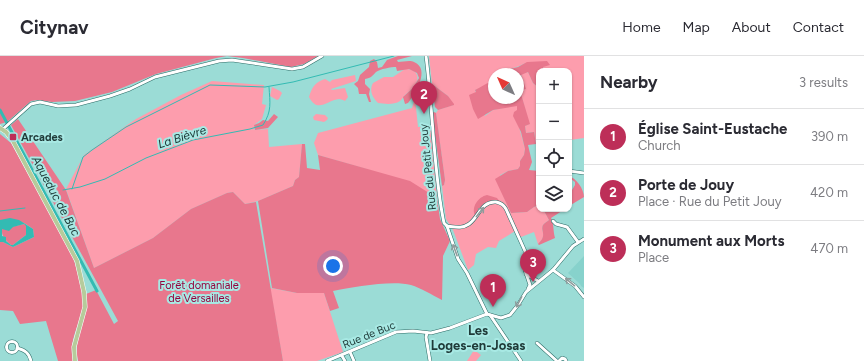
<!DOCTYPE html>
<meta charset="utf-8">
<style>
:root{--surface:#fff;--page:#f2f2f3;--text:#2b2b33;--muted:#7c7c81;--line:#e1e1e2;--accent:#bd2e58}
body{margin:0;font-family:Figtree,sans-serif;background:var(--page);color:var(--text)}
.controls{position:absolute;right:12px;top:12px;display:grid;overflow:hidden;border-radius:8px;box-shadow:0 1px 3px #0004}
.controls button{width:36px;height:36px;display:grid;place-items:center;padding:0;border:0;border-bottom:1px solid var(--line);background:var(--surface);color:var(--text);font:20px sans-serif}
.compass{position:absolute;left:488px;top:12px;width:36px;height:36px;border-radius:50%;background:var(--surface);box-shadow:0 1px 3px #0004;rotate:315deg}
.you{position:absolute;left:333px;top:210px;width:14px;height:14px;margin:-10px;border:3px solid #fff;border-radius:50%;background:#1a73e8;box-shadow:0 0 0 6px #1a73e833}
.badge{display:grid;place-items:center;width:26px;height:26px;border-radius:50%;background:var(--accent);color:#fff;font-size:13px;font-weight:700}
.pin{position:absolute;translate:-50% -33px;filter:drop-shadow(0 1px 2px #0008)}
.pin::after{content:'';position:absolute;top:21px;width:14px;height:12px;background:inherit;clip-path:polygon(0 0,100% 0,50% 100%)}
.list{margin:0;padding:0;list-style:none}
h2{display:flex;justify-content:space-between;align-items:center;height:52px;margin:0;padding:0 16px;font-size:17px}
h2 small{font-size:13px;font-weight:400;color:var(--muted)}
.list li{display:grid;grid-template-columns:26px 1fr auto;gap:12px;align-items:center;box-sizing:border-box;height:56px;padding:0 16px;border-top:1px solid var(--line)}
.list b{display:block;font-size:15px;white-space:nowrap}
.list p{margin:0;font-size:13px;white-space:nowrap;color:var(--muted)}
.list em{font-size:13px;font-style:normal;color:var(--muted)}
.icon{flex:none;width:22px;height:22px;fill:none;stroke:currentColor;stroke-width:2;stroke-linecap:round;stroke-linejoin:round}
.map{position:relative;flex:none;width:584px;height:305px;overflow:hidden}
header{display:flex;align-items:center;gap:24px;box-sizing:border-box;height:56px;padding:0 20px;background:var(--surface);border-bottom:1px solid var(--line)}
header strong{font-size:19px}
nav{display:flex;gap:22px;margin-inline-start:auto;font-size:14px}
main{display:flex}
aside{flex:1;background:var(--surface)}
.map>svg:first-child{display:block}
</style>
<header>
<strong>Citynav</strong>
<nav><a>Home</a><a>Map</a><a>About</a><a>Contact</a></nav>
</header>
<main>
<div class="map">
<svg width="584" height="305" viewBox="0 0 584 305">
<rect width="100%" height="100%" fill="#9bdcd6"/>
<polygon fill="#87d2cc" points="584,200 584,232 581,230 580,228 568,217"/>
<g fill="#fd9dad">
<path d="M429 0H584V82L570 84 569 15H544L543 11C525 2 527 9 510 13L509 18H494V26C485 28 484 31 475 34L485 60 493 54 517 49 519 71 525 93 524 99 520 105V110L518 113 508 115 500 119 504 141 511 157 527 156 534 151 539 149V153H543L549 164C547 166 544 167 543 169 540 175 548 179 538 188L534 176 521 181 515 175 499 185 496 192 488 191 476 198 474 209 468 214 453 174 446 163 442 130 444 129 445 124 436 57 438 54 453 49 448 40 432 28Z"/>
<path d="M405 13C416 13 421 20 415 29 413 33 409 35 406 38 403 40 403 43 400 45 394 49 385 48 378 47 372 41 369 34 373 27L384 21H393Z"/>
<polygon points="528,16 533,27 539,32 539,88 536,88 534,76 526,77 525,70 529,68 521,38 522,34 525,33 521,18"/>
<path d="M355 19 356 25 331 33 332 34 345 32 348 41 345 45C343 44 341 43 339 43 327 44 318 58 309 41 312 31 315 26 325 23L330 26 332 24Z"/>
<polygon points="212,25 264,29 262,48 266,49 262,63 254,69 254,74 268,73 269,91 302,88 299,121 295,124 293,130 258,145 245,148 233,136 227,137 191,153 153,182 94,212 66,133 84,99 136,63 181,39"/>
<polygon points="272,31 280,35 282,37 279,43 277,44 270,40"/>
<polygon points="415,42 418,71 430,70 437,142 434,139 366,113 318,99 314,87 318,77 412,52"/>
<polygon points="316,58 325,59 328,62 327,64 324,66 314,64 313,61"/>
<polygon points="270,232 297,237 324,237 343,296 317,305 283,305"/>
<polygon points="474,294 481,299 476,305 467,305"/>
</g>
<g fill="#e8778d">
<polygon points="0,0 318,0 304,8 291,11 243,2 227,0 216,2 156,18 112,36 75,45 52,46 38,44 31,45 7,66 0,68"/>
<path d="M398 0H412L397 4 398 6C403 6 410 4 414 6 431 13 415 38 408 47L405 48 403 41 413 32 419 22 417 17 409 13 397 15 396 11C391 11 380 13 376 16 372 20 371 22 365 23V28L370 33 369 38 371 46H369L366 38H359L358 32 354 28 358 25 360 19 369 11 370 5 374 3 377 6 378 12 382 11 387 4Z"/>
<path d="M547 5 550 9 543 11 544 15H539V32L533 27 528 16 521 19 526 33 522 34 521 38 530 68 525 70 526 77 534 76 536 88 528 89 532 106 529 114 539 115V149L534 151 527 156 511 157 495 123 508 115 518 113 520 110V105L524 99 525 93 521 76 513 60 514 56 517 54V50L493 54 478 63 473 53 469 39 476 36 475 34C482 31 486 26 494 26V42H518V18H509L510 13 518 11 527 6Z"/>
<polygon points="432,28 448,40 454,48 454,49 438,54 435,51"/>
<polygon points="434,56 436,57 445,124 444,129 442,130 432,57"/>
<polygon points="274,58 278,61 268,72 255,74 254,69 259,67 263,64 268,65"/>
<path d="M18 63 66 134 94 212 153 182 191 153 227 137 233 136 245 148 256 146 283 305H78C72 281 90 263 86 238L96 234 114 268 118 265 11 69Z"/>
<path d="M0 78 11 87 72 198C76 210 84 239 83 250 80 270 68 283 73 305H58L46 265 20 268 13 255 0 254V186H3L13 191 34 181 33 173C19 163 17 164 0 164Z"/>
<path d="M302 88H305L307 112 320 114 318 99 410 125 437 142 440 163 450 185 443 200 442 244C432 239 421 232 411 229 392 224 353 231 333 235L339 252 330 255 324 237H297L272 232 258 145 293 130 295 124 299 121Z"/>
<path d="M569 120C576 122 584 133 584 141L569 150V139L575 129V126L571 123 569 124Z"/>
<path d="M487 139 497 142 500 146 490 145 475 160C471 151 478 141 487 139Z"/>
<path d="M543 153H565L551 162C554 167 553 175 555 182L539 189 538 188C548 179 540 175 543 169 544 167 547 166 549 164Z"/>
<path d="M24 168 26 169V179L13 189H11C6 185 1 180 2 173Z"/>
</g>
<path fill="#33bbb3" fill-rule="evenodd" d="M10 162 19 164 33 173 34 181 13 191 3 186H0V164ZM24 168 26 170V179L13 189H11L6 185V181L2 180V173L9 175 13 171Z"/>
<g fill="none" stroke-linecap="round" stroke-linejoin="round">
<g stroke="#33bbb3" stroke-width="1">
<polyline points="72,133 83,101 92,94 126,71 210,29 265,31 293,26 394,0"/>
<path d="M63 134 80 131 105 123 146 102 193 84 250 73 263 69C272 55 270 47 269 31"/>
<polyline points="0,155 25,152"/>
</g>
<polyline stroke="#33bbb3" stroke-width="3" points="0,54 97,235"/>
<defs>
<g id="minor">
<path d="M426 0C433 54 433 109 443 162L444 167 447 170 458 203 467 217 487 258"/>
<polyline points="3,73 31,48 40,46 58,50 76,49 110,40 130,33 155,21 219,5 232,4 292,13 303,11 322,0"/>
<polyline points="569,115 584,117"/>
<polyline points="553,165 556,168 567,171 578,186"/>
<path d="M447 170C455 171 462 173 469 168 479 161 481 145 496 146 501 147 504 149 506 153L525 195V214L530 229 528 233"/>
<polyline points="553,214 575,230 584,241"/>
<polyline points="526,218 538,225"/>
<polyline points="487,258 501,262 510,259 518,249 526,236 553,214 573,190 584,183"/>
<polyline points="490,259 521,305"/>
<polyline points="427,277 426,281 430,305"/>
<circle cx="12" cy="291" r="5.5"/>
<polyline points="537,287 557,305"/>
<path d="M17 292C25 294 29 297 31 305"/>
<polyline points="350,296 354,305"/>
<polyline points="342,300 345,305"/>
<polyline points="327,305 396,276 413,275 431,277 450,272 487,258"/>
<polyline points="559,305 562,302 565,303 566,305"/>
</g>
<polyline id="major" points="0,72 6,76 13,85 77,205 84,236 85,251 74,291 75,305"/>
</defs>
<use href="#minor" stroke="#2b6c67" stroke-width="4"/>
<use href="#major" stroke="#fff" stroke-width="5"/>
<use href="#minor" stroke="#fff" stroke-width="3"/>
<use href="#major" stroke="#b6cb9b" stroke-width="4"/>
</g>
<defs><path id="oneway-shaft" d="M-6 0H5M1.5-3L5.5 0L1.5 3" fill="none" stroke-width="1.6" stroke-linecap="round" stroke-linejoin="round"/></defs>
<g stroke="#8f9c9c">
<use href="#oneway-shaft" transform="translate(480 156) rotate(-52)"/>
<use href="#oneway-shaft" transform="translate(455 194) rotate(-110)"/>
<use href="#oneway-shaft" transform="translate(570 226) rotate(-141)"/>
<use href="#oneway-shaft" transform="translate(519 246) rotate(117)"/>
</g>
<rect fill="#bd2e58" stroke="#a8e9e4" stroke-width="1.5" x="9" y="77" width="8" height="8" rx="2"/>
<g text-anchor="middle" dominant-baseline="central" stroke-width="4" stroke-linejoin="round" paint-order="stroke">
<g font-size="11" font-weight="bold" fill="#1f3a38" stroke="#a8e9e4" text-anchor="start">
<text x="21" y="81">Arcades</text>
</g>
<g font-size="11" fill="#1f3a38" stroke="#a8e9e4">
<text transform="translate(428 111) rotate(-96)">Rue du Petit Jouy</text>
<text transform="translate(369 279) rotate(-22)">Rue de Buc</text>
</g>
<g font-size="11" fill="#96043d" stroke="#a8e9e4">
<text x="199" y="229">Forêt domaniale<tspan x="199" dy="13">de Versailles</tspan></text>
</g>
<g font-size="12" font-style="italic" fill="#1b3735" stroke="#a8e9e4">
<text transform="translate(182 81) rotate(-18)">La Bièvre</text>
<text transform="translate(56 140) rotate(62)">Aqueduc de Buc</text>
</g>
<g font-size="13" font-weight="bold" fill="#1f3a38" stroke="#a8e9e4">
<text x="478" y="274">Les<tspan x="478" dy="15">Loges-en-Josas</tspan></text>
</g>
</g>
</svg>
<div class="controls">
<button>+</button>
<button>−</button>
<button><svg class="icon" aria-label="locate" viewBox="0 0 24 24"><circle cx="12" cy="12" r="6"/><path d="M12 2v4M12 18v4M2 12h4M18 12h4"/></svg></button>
<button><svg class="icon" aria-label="layers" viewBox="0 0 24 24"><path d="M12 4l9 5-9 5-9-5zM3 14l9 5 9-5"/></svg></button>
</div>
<svg class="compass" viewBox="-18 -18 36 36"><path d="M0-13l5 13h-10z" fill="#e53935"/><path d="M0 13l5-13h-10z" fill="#7c7c81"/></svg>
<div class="you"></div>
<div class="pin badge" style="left:493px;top:251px">1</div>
<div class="pin badge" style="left:424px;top:58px">2</div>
<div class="pin badge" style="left:533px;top:226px">3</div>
</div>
<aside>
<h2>Nearby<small>3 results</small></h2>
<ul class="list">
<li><span class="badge">1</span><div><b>Église Saint-Eustache</b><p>Church</p></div><em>390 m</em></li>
<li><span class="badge">2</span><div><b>Porte de Jouy</b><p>Place · Rue du Petit Jouy</p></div><em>420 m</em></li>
<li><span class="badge">3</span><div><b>Monument aux Morts</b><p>Place</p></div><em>470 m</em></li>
</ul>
</aside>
</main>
